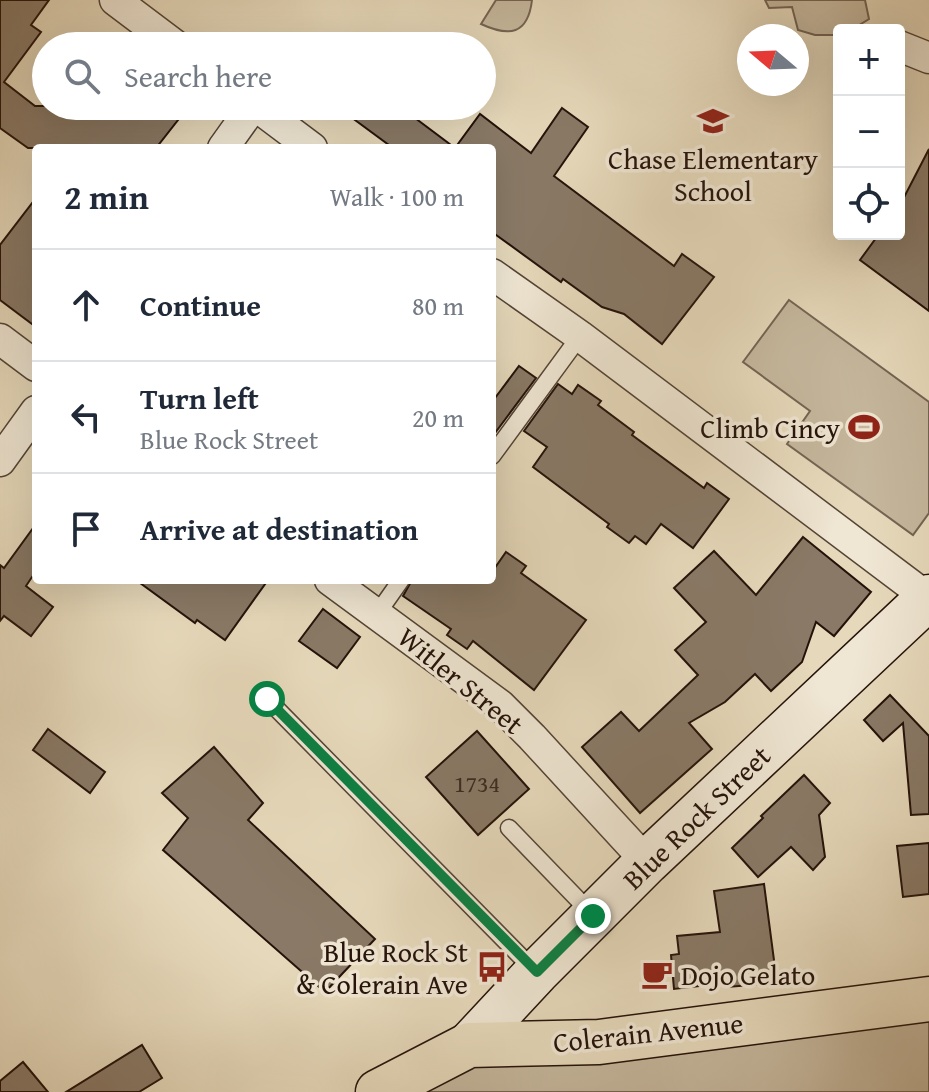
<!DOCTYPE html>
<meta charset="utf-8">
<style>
:root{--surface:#fff;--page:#f6f6f7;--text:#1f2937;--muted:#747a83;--line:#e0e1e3}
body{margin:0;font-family:"Gentium Book Plus",serif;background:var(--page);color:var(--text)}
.controls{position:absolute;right:24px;top:24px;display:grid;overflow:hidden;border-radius:8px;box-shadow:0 8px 32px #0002}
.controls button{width:72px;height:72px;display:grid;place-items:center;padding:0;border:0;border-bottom:2px solid var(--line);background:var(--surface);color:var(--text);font:40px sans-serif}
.compass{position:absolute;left:737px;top:24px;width:72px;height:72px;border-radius:50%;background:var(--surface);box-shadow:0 8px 32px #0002;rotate:289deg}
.stop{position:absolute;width:24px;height:24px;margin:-18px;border:6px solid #0b8043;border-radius:50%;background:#fff}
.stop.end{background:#0b8043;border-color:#fff;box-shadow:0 2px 8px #0008}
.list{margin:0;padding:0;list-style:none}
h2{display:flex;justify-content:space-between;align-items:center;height:104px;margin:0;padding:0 32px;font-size:34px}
h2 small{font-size:26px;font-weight:400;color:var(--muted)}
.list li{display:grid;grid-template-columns:52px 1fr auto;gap:24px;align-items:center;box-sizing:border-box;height:112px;padding:0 32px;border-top:2px solid var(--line)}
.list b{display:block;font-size:30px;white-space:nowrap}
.list p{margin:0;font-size:26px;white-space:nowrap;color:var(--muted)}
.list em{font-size:26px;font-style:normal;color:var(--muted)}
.icon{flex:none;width:44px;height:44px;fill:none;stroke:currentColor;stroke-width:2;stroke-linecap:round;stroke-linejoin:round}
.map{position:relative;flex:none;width:929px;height:1092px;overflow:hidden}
.search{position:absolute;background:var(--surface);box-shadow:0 8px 32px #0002;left:32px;top:32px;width:464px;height:88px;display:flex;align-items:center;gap:20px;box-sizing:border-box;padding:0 28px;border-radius:44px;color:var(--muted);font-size:30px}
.panel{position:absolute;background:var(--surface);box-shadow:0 8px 32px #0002;left:32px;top:144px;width:464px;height:440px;border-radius:8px}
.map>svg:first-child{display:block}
</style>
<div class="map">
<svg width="929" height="1092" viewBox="0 0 929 1092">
<rect width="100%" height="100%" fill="#e6d9bb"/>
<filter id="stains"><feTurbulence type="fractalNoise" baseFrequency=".0025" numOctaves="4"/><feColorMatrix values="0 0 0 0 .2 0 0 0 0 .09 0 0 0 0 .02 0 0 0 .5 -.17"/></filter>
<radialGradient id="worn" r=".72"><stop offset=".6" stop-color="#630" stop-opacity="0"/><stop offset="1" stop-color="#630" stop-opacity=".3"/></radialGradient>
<g fill="#c5b79d" stroke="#746454" stroke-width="2">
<path d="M496 0H532C528 35 509 37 481 24Z"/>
<polygon points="765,0 865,0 869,19 851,30 839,30 839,34 837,35 815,35 798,30 792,7 769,8"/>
<polygon points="789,300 929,402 929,513 913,535 787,444 810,411 743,362"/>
<polygon points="929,999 929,1092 378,1092 469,1045"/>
</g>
<g fill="#897966" stroke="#24120a" stroke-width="2">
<polygon points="0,0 49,0 31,25 41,32 4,82 35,106 189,106 156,148 28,148 0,128"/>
<polygon points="336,106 399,106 455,148 393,148"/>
<polygon points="562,108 588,127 554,176 674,266 682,254 714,277 662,344 624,314 602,307 563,279 561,282 492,232 492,148 455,148 480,114 531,153"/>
<polygon points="929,149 929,311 860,260 879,234 899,234 899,207"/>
<polygon points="36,198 36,327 0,300 0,245"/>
<polygon points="519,366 536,378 492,437 492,402"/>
<polygon points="558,384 572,394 578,385 601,401 598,405 634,432 632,435 704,488 707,483 729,499 693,548 661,524 646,544 635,536 629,543 607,527 609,524 533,467 547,447 524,431"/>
<polygon points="36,524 36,571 26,586 53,607 31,636 4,616 0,621 0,565 4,568"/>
<polygon points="803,537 871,592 834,636 816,622 802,662 771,691 755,674 725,702 689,723 712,749 640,813 582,747 621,712 639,731 698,675 675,650 706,622 674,588 714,551 756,595"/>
<polygon points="506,552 526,566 521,573 586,620 534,690 473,641 467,649 447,635 451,629 403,596 412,580 492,580 492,572"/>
<polygon points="136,580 268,580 225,640 197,620 195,623"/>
<polygon points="323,609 360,637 337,668 299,641"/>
<polygon points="890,695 929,736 929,814 911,815 903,723 883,741 864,720"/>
<polygon points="48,729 105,772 90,793 33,750"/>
<polygon points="477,731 529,789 478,835 426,777"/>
<polygon points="214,747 263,803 248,820 375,939 325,992 163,850 188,818 162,793"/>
<polygon points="804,775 830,803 819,815 825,857 813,870 791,847 758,877 732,848 763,818 761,816"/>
<polygon points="929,843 929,894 903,897 897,846"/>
<polygon points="764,884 777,983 727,987 726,983 674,989 671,955 679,954 677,936 720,932 714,891"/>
<polygon points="142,1045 162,1078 139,1092 66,1092"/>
<polygon points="23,1062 48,1092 0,1092 0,1081"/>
</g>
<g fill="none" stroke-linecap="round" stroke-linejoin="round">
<defs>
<g id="lane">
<polyline points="492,456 580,336"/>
<polyline points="377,614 401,580"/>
<polyline points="267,699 535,971"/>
<polyline points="509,828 591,913"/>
</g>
<g id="street">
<polyline points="115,0 176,46"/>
<polyline points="899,46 929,58"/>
<polyline points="256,106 312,148"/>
<polyline points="223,148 253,106"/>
<polyline points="492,274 580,336 928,598"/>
<polyline points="0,339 36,366"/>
<polyline points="0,461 36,411"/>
<polyline points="330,580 500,705 532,737 647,862"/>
</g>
<polyline id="secondary" points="469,1045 537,972 647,862 929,597"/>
<polyline id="primary" points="378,1092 469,1045 599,1042 929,999"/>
</defs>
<use href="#lane" stroke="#544436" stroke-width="19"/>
<use href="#street" stroke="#544436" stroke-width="33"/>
<use href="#secondary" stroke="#24120a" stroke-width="47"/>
<use href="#primary" stroke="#24120a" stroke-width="47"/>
<use href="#lane" stroke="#efe6d3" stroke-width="16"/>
<use href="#street" stroke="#efe6d3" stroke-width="30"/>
<use href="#secondary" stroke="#efe6d3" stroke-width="44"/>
<use href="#primary" stroke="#e6d9bb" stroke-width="44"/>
</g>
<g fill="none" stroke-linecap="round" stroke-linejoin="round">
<polyline stroke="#0b8043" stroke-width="10" points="267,699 537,972 593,916"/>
</g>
<defs>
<symbol id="school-bare" viewBox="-9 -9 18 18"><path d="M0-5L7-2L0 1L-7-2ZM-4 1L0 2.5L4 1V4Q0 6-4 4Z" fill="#8f2418" stroke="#efe6d3" stroke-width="2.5" paint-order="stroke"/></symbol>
<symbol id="stadium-bare" viewBox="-9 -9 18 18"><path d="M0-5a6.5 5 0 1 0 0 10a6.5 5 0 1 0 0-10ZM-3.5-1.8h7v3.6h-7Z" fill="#8f2418" stroke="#efe6d3" stroke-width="2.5" paint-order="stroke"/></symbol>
<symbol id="bus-bare" viewBox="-9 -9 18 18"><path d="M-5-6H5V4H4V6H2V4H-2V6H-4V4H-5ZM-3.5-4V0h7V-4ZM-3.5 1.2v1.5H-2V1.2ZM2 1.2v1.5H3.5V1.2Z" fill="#8f2418" stroke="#efe6d3" stroke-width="2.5" paint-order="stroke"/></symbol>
<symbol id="cafe-bare" viewBox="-9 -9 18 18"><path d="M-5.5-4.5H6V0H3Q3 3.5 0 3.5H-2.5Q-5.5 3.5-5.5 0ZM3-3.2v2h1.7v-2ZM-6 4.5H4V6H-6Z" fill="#8f2418" stroke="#efe6d3" stroke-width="2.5" paint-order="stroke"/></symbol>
</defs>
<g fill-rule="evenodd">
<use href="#school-bare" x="691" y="99" width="44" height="44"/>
<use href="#stadium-bare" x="842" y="405" width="44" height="44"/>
<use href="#bus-bare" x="470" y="945" width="44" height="44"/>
<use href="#cafe-bare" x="635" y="952" width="44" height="44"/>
</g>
<g text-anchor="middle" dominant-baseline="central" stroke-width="7" stroke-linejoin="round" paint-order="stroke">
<g font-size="24" fill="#3d2c21">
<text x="477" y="783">1734</text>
</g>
<g font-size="28" fill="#24120a" stroke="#efe6d3" text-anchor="end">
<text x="713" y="158" text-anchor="middle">Chase Elementary<tspan x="713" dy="32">School</tspan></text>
<text x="840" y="427">Climb Cincy</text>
<text x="468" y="951">Blue Rock St<tspan x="468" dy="32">&amp; Colerain Ave</tspan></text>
<text x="681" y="974" text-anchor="start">Dojo Gelato</text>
</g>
<g font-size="28" fill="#24120a" stroke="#efe6d3">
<text transform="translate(461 680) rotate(39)">Witler Street</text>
<text transform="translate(696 817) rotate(-44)">Blue Rock Street</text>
<text transform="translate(648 1032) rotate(-6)">Colerain Avenue</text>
</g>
</g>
<rect width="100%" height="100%" filter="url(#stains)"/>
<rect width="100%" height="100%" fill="url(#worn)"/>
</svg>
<div class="controls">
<button>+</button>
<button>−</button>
<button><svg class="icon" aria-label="locate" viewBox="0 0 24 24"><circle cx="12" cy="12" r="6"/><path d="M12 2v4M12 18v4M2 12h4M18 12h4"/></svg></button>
</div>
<svg class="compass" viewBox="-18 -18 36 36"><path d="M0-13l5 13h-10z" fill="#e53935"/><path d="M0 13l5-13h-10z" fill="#747a83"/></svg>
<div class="stop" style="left:267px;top:699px"></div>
<div class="stop end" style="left:593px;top:916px"></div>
<div class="search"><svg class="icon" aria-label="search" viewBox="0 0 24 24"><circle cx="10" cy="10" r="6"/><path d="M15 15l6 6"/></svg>Search here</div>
<section class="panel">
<h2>2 min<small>Walk · 100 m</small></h2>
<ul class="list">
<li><svg class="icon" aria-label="ahead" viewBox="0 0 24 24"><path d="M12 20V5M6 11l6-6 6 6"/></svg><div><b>Continue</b></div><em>80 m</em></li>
<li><svg class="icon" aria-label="left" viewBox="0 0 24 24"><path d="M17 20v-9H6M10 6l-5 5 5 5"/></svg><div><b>Turn left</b><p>Blue Rock Street</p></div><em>20 m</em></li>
<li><svg class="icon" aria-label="arrive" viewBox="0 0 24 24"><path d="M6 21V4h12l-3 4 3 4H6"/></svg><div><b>Arrive at destination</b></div></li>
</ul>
</section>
</div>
